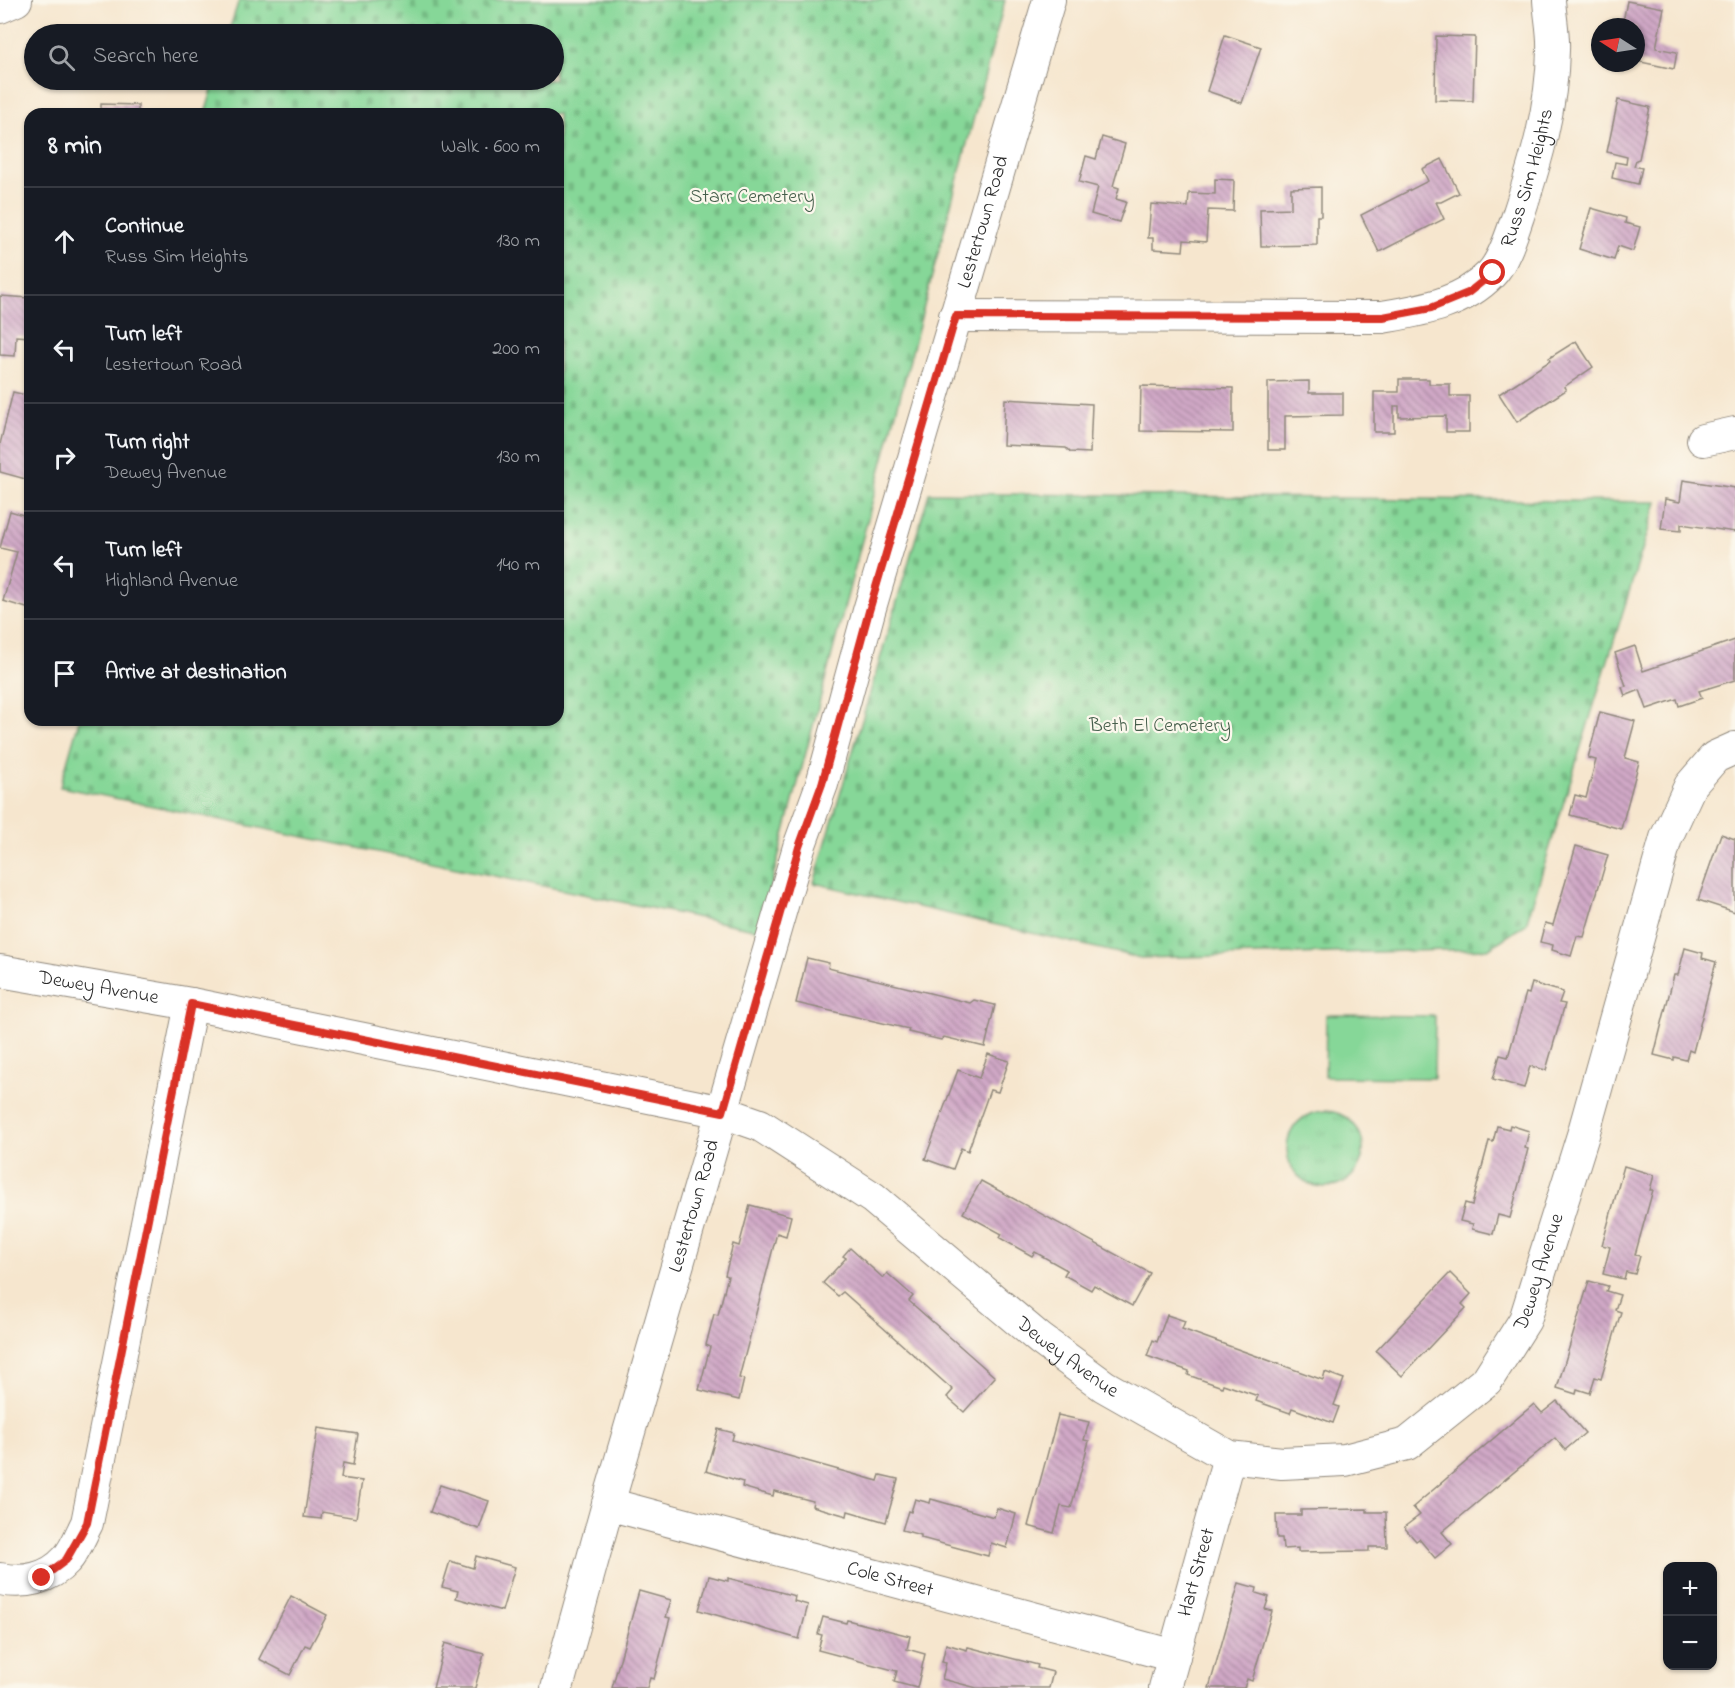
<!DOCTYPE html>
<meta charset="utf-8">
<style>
:root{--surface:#171b24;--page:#20242c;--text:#f1f3f6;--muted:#9ea1a6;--line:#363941}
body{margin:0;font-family:"Indie Flower",sans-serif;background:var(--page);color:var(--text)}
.controls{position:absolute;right:18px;bottom:18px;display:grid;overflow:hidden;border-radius:12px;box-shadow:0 2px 4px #0004}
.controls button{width:54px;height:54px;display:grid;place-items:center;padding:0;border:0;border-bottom:2px solid var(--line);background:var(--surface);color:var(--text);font:30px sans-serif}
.compass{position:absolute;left:1591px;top:18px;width:54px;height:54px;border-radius:50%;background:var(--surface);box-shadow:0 2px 4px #0004;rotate:282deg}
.stop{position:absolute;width:18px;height:18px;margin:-14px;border:4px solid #d93025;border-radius:50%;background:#fff}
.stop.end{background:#d93025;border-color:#fff;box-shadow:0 2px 6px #0008}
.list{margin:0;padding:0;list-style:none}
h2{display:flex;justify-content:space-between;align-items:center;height:78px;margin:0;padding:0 24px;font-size:26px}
h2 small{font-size:20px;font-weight:400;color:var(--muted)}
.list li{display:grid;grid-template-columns:39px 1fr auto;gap:18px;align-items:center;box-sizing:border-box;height:108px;padding:0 24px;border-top:2px solid var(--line)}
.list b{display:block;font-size:22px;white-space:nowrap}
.list p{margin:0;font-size:20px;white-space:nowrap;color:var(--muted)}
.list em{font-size:20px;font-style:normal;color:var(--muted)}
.icon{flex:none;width:33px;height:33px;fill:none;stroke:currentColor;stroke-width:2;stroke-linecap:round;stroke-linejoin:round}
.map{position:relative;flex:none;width:1735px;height:1688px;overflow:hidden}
.search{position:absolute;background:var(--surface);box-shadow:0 2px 4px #0004;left:24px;top:24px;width:540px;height:66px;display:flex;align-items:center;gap:15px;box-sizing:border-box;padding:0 21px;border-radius:33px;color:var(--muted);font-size:22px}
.panel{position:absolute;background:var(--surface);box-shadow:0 2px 4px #0004;left:24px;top:108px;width:540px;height:618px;border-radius:18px}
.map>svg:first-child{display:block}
</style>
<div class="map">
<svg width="1735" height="1688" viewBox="0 0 1735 1688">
<defs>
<pattern id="cemetery-stones" width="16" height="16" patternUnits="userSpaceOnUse" patternTransform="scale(1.5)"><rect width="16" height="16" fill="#86d798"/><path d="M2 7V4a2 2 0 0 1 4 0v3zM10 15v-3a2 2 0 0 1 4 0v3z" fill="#74b983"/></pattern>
<pattern id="park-tufts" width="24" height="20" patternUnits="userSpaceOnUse" patternTransform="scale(1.5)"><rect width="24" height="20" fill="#86d798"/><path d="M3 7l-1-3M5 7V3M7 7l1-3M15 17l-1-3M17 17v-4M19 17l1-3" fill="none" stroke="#74b983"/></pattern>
<pattern id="building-back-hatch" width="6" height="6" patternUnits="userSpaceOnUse" patternTransform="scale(1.5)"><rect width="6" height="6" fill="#d0a8c6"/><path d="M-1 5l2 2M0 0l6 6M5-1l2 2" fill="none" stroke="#a989a1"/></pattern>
</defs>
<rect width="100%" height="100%" fill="#fbf7ec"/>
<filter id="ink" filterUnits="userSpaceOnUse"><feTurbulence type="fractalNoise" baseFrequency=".0167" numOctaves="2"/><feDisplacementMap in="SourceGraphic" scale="12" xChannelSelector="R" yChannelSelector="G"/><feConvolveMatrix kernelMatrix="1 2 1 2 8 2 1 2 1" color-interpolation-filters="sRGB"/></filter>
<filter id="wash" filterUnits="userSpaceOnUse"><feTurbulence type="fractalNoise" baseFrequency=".008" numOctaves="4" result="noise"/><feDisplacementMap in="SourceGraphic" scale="24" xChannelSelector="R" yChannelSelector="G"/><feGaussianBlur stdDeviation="1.35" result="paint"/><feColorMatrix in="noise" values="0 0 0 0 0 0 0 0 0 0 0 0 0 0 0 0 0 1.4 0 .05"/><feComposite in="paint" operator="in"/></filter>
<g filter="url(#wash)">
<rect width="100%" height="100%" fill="#f6e6ce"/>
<g fill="url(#cemetery-stones)" stroke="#588162" stroke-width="1.5">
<polygon points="239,0 1005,0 759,930 60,787 79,720 558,720 558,114 205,114 215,80 554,80 554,34 228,34"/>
<polygon points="929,493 1657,502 1526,924 1488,949 1140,958 814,883"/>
</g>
<circle fill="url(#park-tufts)" stroke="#588162" stroke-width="1.5" cx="1325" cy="1149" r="38"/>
<polygon fill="#86d798" stroke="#588162" stroke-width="1.5" points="1326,1015 1435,1016 1434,1078 1325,1077"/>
<g id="blocks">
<g fill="url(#building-back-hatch)">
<polygon points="1627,1 1664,8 1656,48 1677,52 1674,69 1636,61 1636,27 1622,27"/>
<polygon points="1225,35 1261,47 1242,103 1207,91"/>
<polygon points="1436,36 1475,37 1473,101 1435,100"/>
<polygon points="1618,100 1650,107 1639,159 1636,160 1634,166 1642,168 1638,184 1612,178 1615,162 1626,164 1627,157 1607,152"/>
<polygon points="101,104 138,105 138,114 101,114"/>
<polygon points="1102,137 1125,144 1113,186 1119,188 1116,199 1126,202 1119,222 1091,214 1098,187 1079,182 1086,156 1096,159"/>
<polygon points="1442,159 1459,193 1441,202 1436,202 1444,219 1379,252 1361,215 1428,181 1422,169"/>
<polygon points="1215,179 1234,180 1233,211 1208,210 1206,242 1184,240 1183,251 1153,249 1153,238 1148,238 1151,204 1188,207 1189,193 1215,194"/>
<polygon points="1321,187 1321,216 1317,216 1317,245 1261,246 1260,209 1291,208 1291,188"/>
<polygon points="1591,208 1626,218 1625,223 1640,227 1633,251 1618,246 1614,260 1579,249"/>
<polygon points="0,296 30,298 30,337 16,336 15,356 0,355"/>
<polygon points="1576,341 1593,367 1564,387 1566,390 1517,422 1499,394 1550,361 1549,358"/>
<polygon points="1399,379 1429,379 1429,384 1450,384 1450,396 1469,396 1469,432 1446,432 1446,416 1399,417 1399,406 1394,406 1394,432 1374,432 1374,392 1399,392"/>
<polygon points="1309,381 1309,393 1343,393 1343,415 1285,416 1285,450 1268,450 1268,382"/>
<polygon points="1141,386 1233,388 1233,432 1140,431"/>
<polygon points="13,392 30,396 29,480 0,472 0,444"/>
<polygon points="1005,399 1092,404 1090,453 1070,452 1066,448 1003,445"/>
<polygon points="1683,480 1735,488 1735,532 1681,524 1681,531 1661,529 1665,499 1680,502"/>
<polygon points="10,511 30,517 30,609 3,601 17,552 0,548"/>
<polygon points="1735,640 1735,680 1699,691 1702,698 1679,706 1677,699 1647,709 1640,690 1625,696 1622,687 1626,686 1615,653 1635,646 1643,671"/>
<polygon points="1600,712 1635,721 1625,758 1639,762 1621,829 1570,815 1575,795 1586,798 1596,760 1588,758"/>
<polygon points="1721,834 1735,839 1735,912 1698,900"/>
<polygon points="1576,846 1608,855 1584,937 1577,936 1571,956 1552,950 1553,945 1540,942 1545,923 1553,925"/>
<polygon points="1685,948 1703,953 1702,958 1716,962 1693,1052 1689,1050 1686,1060 1674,1057 1674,1060 1654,1055 1674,975 1678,975"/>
<polygon points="807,958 829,963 828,968 970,1003 974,1000 995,1005 985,1047 944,1037 941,1040 908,1032 909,1029 796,1003"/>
<polygon points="1532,983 1563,992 1559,1003 1565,1004 1546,1070 1530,1066 1524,1088 1493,1079 1500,1055 1508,1057 1526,993 1529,994"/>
<polygon points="988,1054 1009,1061 998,1092 990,1090 968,1151 961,1148 953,1169 925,1159 958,1070 979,1078"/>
<polygon points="1510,1125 1529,1131 1525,1148 1528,1149 1510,1218 1498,1215 1493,1234 1472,1229 1473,1224 1460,1221 1465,1203 1472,1205 1489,1141 1493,1142 1497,1126 1509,1129"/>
<polygon points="1624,1166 1654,1175 1650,1190 1653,1190 1635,1255 1640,1256 1635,1274 1626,1272 1624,1279 1603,1274 1610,1247 1602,1245"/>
<polygon points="981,1181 1150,1273 1132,1306 1094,1285 1091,1290 1064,1275 1067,1270 1035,1252 1032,1256 1000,1238 1002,1234 963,1213"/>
<polygon points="750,1205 791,1216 786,1236 777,1233 739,1378 744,1379 739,1400 699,1390 710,1347 706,1345 714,1314 718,1315 728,1276 725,1275 733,1244 739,1246"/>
<polygon points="850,1248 883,1278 887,1273 913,1296 909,1301 995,1377 964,1412 947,1397 953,1390 843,1292 838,1296 823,1283 846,1258 843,1256"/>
<polygon points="1450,1273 1471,1294 1462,1304 1466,1308 1402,1376 1376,1351"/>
<polygon points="1589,1281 1608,1286 1606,1291 1620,1295 1615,1310 1621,1312 1601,1379 1595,1377 1590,1393 1577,1389 1576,1394 1557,1388"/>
<polygon points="1167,1315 1185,1321 1182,1329 1323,1380 1325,1372 1344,1379 1334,1405 1339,1407 1333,1423 1292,1408 1290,1413 1256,1401 1258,1396 1223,1384 1222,1387 1188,1375 1189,1371 1147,1356 1153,1340 1157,1342"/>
<polygon points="1557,1401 1585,1433 1565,1450 1555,1438 1442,1532 1452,1544 1435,1558 1419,1539 1416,1541 1404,1527 1420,1515 1413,1507 1534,1404 1542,1413"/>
<polygon points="1058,1415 1089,1422 1084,1440 1089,1441 1071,1508 1061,1506 1054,1533 1028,1526"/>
<polygon points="318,1428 358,1434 353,1465 343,1463 341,1478 362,1481 356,1518 322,1512 321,1519 304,1517"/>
<polygon points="718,1429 734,1433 732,1440 878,1481 880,1475 898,1479 886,1522 848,1511 847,1516 812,1506 813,1501 774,1491 773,1496 742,1487 743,1482 706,1471"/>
<polygon points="440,1485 489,1501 479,1529 430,1512"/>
<polygon points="915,1499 930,1503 931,1499 994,1517 997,1508 1016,1514 1007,1548 991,1543 988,1556 921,1538 921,1535 902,1530 908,1511 911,1512"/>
<polygon points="1367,1509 1367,1512 1386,1512 1387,1547 1369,1547 1369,1551 1298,1552 1298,1548 1283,1549 1282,1538 1277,1538 1276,1515 1301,1515 1301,1510"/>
<polygon points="476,1556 515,1567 502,1611 456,1598 458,1591 442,1587 450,1561 473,1568"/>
<polygon points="709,1576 728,1581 728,1578 795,1596 794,1601 808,1605 799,1639 699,1610"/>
<polygon points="1239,1583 1257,1588 1256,1593 1269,1597 1265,1609 1272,1611 1252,1681 1247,1679 1244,1688 1209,1688"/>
<polygon points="639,1591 671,1600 666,1617 670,1618 654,1679 650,1678 647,1688 612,1688"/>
<polygon points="291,1596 327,1615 310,1647 305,1645 290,1675 259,1659"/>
<polygon points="823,1617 846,1623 847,1620 910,1636 907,1649 925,1654 917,1688 894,1682 897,1671 818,1650 822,1635 818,1634"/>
<polygon points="445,1643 484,1654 475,1688 433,1688"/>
<polygon points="946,1644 967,1650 968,1647 1038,1665 1037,1668 1053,1672 1049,1688 977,1688 942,1679 946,1663 942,1662"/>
</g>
</g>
</g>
<g filter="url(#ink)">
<use href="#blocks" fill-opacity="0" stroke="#90887c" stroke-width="1.5"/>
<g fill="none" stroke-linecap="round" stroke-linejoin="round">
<defs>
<g id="minor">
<polyline points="0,7 16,0"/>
<path id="s1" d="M955 316 1383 317C1422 310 1462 304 1491 274 1504 261 1512 233 1518 216 1536 161 1552 109 1553 50 1554 34 1550 16 1549 0"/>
<polyline points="1703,440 1735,433"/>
<path id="s2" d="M0 971 191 1004 723 1112 760 1125 873 1198 1040 1339 1104 1386 1229 1457 1282 1463 1345 1460 1407 1444 1487 1380 1525 1320 1583 1135 1666 838 1690 786 1715 757 1735 748"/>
<path id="s3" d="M608 1504 1174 1656"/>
<path d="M0 1579C23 1584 49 1579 66 1560 75 1551 81 1534 87 1523L191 1004"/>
<path id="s4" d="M557 1688 608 1504 799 847 822 784 869 611 1049 0"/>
<path id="s5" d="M1165 1688 1229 1457"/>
</g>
</defs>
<use href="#minor" stroke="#90887c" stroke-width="34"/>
<use href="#minor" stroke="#fff" stroke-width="32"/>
</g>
</g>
<g fill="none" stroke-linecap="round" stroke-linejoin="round" filter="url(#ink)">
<polyline stroke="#d93025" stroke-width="8" points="42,1578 66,1560 87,1523 191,1004 723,1112 799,847 822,784 869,611 956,316 1383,317 1431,308 1468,293 1493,273"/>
</g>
<g text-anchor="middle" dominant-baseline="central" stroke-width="4.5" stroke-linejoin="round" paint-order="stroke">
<g font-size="20" fill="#2b2b2b" stroke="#fbf7ec">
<text stroke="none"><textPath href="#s1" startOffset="650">Russ Sim Heights</textPath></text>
<text stroke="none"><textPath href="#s4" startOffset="1527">Lestertown Road</textPath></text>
<text stroke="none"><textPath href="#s2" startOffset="100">Dewey Avenue</textPath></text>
<text stroke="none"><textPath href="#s4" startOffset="501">Lestertown Road</textPath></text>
<text stroke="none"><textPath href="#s2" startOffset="1756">Dewey Avenue</textPath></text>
<text stroke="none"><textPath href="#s2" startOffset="1162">Dewey Avenue</textPath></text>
<text stroke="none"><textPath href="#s5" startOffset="120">Hart Street</textPath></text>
<text stroke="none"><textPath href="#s3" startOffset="292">Cole Street</textPath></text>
</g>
<g font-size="20" fill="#465f4c" stroke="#fbf7ec">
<text x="752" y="197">Starr Cemetery</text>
<text x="1160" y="726">Beth El Cemetery</text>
</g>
</g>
</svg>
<div class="controls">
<button>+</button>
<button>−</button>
</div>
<svg class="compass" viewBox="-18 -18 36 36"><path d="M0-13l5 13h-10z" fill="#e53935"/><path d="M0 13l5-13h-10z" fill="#9ea1a6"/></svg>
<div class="stop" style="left:1493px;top:273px"></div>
<div class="stop end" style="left:42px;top:1578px"></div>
<div class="search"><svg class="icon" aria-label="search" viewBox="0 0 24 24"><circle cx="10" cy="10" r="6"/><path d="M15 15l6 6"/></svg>Search here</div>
<section class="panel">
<h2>8 min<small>Walk · 600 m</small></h2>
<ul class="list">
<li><svg class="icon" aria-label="ahead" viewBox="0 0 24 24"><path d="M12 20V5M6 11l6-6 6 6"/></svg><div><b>Continue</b><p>Russ Sim Heights</p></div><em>130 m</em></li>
<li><svg class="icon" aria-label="left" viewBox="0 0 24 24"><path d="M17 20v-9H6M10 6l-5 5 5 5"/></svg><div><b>Turn left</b><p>Lestertown Road</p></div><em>200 m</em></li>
<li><svg class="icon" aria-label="right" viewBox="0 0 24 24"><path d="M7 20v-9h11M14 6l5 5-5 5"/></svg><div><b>Turn right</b><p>Dewey Avenue</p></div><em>130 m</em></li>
<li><svg class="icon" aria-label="left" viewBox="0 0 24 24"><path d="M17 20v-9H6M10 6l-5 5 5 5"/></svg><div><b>Turn left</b><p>Highland Avenue</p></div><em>140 m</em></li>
<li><svg class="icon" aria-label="arrive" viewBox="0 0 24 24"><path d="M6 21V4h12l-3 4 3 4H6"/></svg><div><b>Arrive at destination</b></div></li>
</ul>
</section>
</div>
